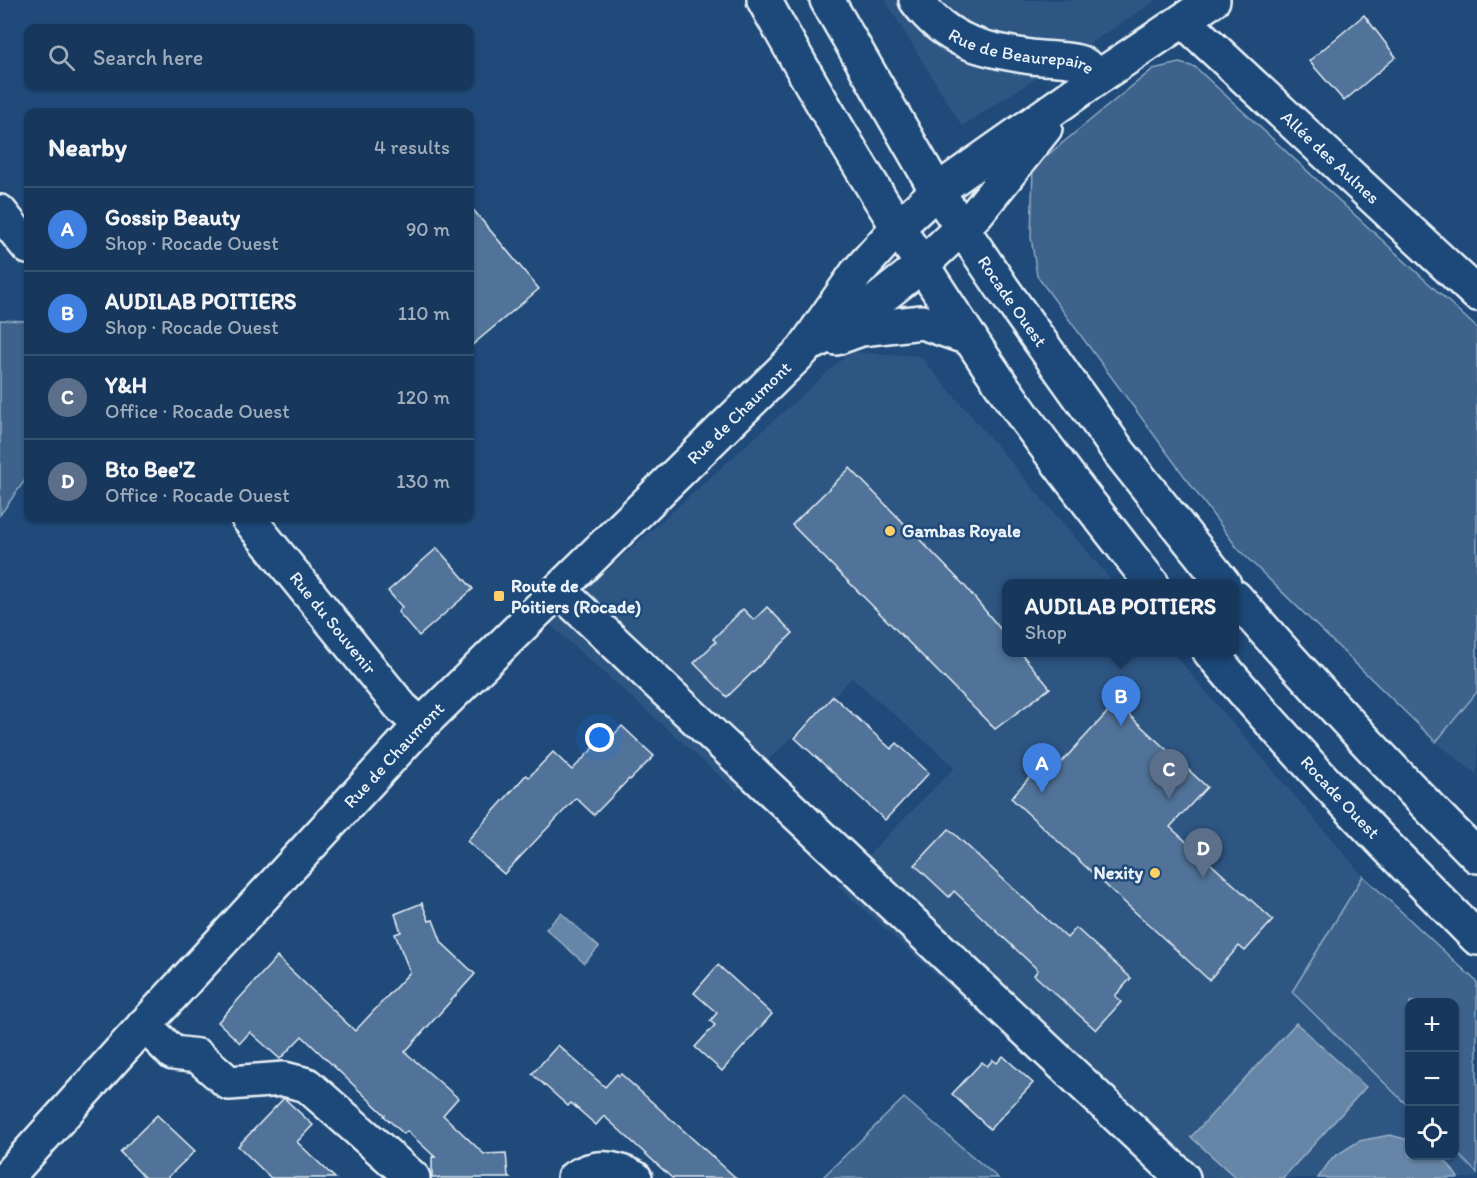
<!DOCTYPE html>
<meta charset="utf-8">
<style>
:root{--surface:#17385c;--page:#244365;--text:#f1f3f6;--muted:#9eacbb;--line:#365272;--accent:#ffd166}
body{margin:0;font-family:Itim,sans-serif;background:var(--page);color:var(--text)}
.controls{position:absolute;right:18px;bottom:18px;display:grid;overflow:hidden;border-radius:12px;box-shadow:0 2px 4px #0004}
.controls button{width:54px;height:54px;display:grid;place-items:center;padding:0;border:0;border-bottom:2px solid var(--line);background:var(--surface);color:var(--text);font:30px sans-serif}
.you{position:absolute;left:600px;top:738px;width:21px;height:21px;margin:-15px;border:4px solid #fff;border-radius:50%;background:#1a73e8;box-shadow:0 0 0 9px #1a73e833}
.badge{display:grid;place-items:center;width:39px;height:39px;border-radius:50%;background:var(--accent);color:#fff;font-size:20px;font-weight:700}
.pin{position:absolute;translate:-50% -50px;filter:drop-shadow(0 2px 3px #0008)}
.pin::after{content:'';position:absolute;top:32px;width:21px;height:18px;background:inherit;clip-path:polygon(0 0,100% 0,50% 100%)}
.popup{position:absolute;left:1002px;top:579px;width:237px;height:78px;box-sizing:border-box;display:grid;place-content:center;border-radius:12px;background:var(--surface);filter:drop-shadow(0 2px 4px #0005);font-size:20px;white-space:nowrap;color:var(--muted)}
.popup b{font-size:22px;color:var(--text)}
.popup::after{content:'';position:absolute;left:50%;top:100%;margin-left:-12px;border:12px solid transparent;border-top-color:var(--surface)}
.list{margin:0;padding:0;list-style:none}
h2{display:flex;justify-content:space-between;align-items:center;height:78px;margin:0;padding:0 24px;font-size:26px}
h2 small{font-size:20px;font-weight:400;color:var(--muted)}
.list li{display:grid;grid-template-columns:39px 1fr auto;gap:18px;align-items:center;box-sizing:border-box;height:84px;padding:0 24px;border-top:2px solid var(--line)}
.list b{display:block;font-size:22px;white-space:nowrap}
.list p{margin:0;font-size:20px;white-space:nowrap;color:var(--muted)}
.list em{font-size:20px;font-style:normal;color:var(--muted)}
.icon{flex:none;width:33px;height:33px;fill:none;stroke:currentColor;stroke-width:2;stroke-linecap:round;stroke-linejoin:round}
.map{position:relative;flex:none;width:1477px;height:1178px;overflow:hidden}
.search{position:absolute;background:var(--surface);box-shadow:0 2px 4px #0004;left:24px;top:24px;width:450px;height:66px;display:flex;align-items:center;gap:15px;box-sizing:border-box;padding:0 21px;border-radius:12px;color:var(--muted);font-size:22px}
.panel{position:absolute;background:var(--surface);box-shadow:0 2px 4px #0004;left:24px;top:108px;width:450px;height:414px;border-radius:12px}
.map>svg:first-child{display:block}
</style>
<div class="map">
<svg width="1477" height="1178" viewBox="0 0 1477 1178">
<rect width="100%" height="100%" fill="#1f4a7a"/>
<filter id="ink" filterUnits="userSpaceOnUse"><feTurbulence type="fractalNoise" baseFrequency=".0167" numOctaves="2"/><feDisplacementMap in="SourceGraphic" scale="12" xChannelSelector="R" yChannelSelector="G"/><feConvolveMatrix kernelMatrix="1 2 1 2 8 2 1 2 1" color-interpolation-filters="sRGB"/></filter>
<g filter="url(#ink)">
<g fill="#2e5683">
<polygon points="885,0 1157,0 962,126"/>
<polygon points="850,352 920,356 1114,583 1007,584 1007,652 1173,653 1363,876 1292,992 1409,1107 1410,1156 1454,1156 1455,1151 1477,1173 1477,1178 1160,1178 838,886 955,767 852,678 737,791 548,623"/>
<polygon points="1477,692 1477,775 1436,742"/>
</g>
<g fill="#3c628c" stroke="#92aac2" stroke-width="1.5">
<polygon points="1179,63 1195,67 1477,328 1477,692 1436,742 1238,549 1037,276 1031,237 1033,167 1153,69"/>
<polygon points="0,320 28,321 28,476 0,515"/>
<polygon points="1363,876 1477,982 1477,1173 1455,1151 1454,1002 1410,1002 1409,1107 1292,992"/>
<polygon points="904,1098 998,1178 822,1178"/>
</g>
<g fill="#6685a7" stroke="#9ab0c7" stroke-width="1.5">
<polygon points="561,913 599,947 584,963 546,929"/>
<polygon points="1296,1023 1366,1087 1283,1178 1236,1178 1191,1137"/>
<path d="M1390 1135 1409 1140 1410 1156C1440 1156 1441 1151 1458 1178H1318L1332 1158 1359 1141Z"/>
</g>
<g fill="#517399" stroke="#e8f1f8" stroke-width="1.5">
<polygon points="1364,15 1396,57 1344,101 1309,61"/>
<polygon points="470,206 539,289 470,347"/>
<polygon points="850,468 964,585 1007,637 1007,652 1020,652 1050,688 995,729 792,525"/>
<polygon points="437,548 473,589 419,636 398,612 402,607 388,591"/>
<polygon points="767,607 793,633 727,697 694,663 716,642 713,639 743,609 754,620"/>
<polygon points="833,696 891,749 897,743 929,773 885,820 795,738"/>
<polygon points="1116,703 1207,787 1170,827 1273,920 1245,951 1239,946 1209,980 1011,798 1038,768 1047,778"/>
<polygon points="622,726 654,756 630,780 629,779 594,815 576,798 504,874 467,841 526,775 529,777 553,752 572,770 601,740 605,744"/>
<polygon points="949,829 1067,938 1076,928 1131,978 1115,996 1121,1002 1096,1030 1034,975 1038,970 954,891 949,897 915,865"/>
<polygon points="422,903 429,921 433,920 442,943 475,974 405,1052 458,1098 443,1115 484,1154 506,1153 508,1176 510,1178 432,1178 432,1157 435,1157 407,1131 404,1134 384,1116 385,1115 302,1036 280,1059 250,1032 240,1043 218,1022 277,957 355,1031 410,972 395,934 401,932 395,914"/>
<polygon points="718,965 772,1014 722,1071 695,1047 715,1025 710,1021 717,1013 694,993"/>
<polygon points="558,1045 605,1087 617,1074 619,1076 621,1074 736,1178 672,1178 604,1116 596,1125 571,1103 568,1106 532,1074"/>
<polygon points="1003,1056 1033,1083 990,1129 952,1094 982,1062 987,1066 993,1060 997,1063"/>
<polygon points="284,1098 313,1125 297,1142 335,1178 271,1178 238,1146"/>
<polygon points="157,1115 195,1151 167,1178 145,1178 120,1152"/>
</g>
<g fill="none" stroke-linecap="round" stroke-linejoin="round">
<defs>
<g id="minor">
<path id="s1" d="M916 0C946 42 983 50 1031 57 1045 59 1069 58 1081 63 1088 66 1094 72 1100 76"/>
<path id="s2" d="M1184 21 1477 294"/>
<polyline points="0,212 28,247"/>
<polyline points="836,338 861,329 922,322 971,339"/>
<polyline points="815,342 853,320 922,265 977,213 1045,128"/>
<path id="s3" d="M248 518 388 691 402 708 421 725"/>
<polyline points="559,590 1183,1178"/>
<polyline points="144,1025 173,1053 198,1056 229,1083 284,1079 307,1085 413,1178"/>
<path id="s4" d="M6 1178 126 1045 421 725 803 350 856 274 897 228 937 191 1100 76 1213 0"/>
<path d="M574 1178C596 1165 613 1166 635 1178"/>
</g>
<g id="major">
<path d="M764 0C833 126 908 247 988 365 1039 441 1096 512 1152 584"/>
<path id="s5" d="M827 0 937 191 1003 289 1119 452 1224 584"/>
<path d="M1235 597C1313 686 1393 772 1477 856"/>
<path id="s6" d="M1210 652C1295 753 1384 845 1477 938"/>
</g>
</defs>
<use href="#minor" stroke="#e8f1f8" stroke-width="38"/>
<use href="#major" stroke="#e8f1f8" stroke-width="38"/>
<use href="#minor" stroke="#1f4a7a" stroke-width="33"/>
<use href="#major" stroke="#1f4a7a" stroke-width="33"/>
</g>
</g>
<g fill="#ffd166" stroke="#1f4a7a" stroke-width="2">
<circle cx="890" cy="531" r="6"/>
<rect x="493" y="590" width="12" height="12" rx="3"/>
<circle cx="1155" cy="873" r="6"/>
</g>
<g text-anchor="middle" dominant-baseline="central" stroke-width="5" stroke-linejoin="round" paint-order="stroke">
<g font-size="18" fill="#e8f1f8" stroke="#1f4a7a">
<text stroke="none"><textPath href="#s1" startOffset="122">Rue de Beaurepaire</textPath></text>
<text stroke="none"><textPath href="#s2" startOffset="200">Allée des Aulnes</textPath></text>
<text stroke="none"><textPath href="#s5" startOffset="354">Rocade Ouest</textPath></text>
<text stroke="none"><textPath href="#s4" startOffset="1060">Rue de Chaumont</textPath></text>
<text stroke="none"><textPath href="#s3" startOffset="135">Rue du Souvenir</textPath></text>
<text stroke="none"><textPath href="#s4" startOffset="574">Rue de Chaumont</textPath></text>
<text stroke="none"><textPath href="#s6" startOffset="195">Rocade Ouest</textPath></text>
</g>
<g font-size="18" font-weight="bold" fill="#e8f1f8" stroke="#1f4a7a" text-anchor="start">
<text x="902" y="531">Gambas Royale</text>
<text x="511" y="586">Route de<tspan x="511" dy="21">Poitiers (Rocade)</tspan></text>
<text x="1143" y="873" text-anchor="end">Nexity</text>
</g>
</g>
</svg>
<div class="controls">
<button>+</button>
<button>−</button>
<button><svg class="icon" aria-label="locate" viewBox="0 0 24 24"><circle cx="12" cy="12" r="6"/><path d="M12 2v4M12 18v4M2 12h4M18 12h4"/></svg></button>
</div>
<div class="you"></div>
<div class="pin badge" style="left:1042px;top:793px;background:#3f7fe0">A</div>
<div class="pin badge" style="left:1121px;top:726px;background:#3f7fe0">B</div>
<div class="popup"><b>AUDILAB POITIERS</b>Shop</div>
<div class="pin badge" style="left:1169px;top:799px;background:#5c6f8a">C</div>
<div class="pin badge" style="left:1203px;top:878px;background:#5c6f8a">D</div>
<div class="search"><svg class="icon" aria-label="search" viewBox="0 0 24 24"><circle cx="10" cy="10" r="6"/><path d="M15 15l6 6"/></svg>Search here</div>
<section class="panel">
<h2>Nearby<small>4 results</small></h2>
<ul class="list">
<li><span class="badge" style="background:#3f7fe0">A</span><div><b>Gossip Beauty</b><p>Shop · Rocade Ouest</p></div><em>90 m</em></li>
<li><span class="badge" style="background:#3f7fe0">B</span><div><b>AUDILAB POITIERS</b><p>Shop · Rocade Ouest</p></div><em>110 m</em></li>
<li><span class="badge" style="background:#5c6f8a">C</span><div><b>Y&amp;H</b><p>Office · Rocade Ouest</p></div><em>120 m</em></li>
<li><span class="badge" style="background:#5c6f8a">D</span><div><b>Bto Bee'Z</b><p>Office · Rocade Ouest</p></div><em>130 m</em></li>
</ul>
</section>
</div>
